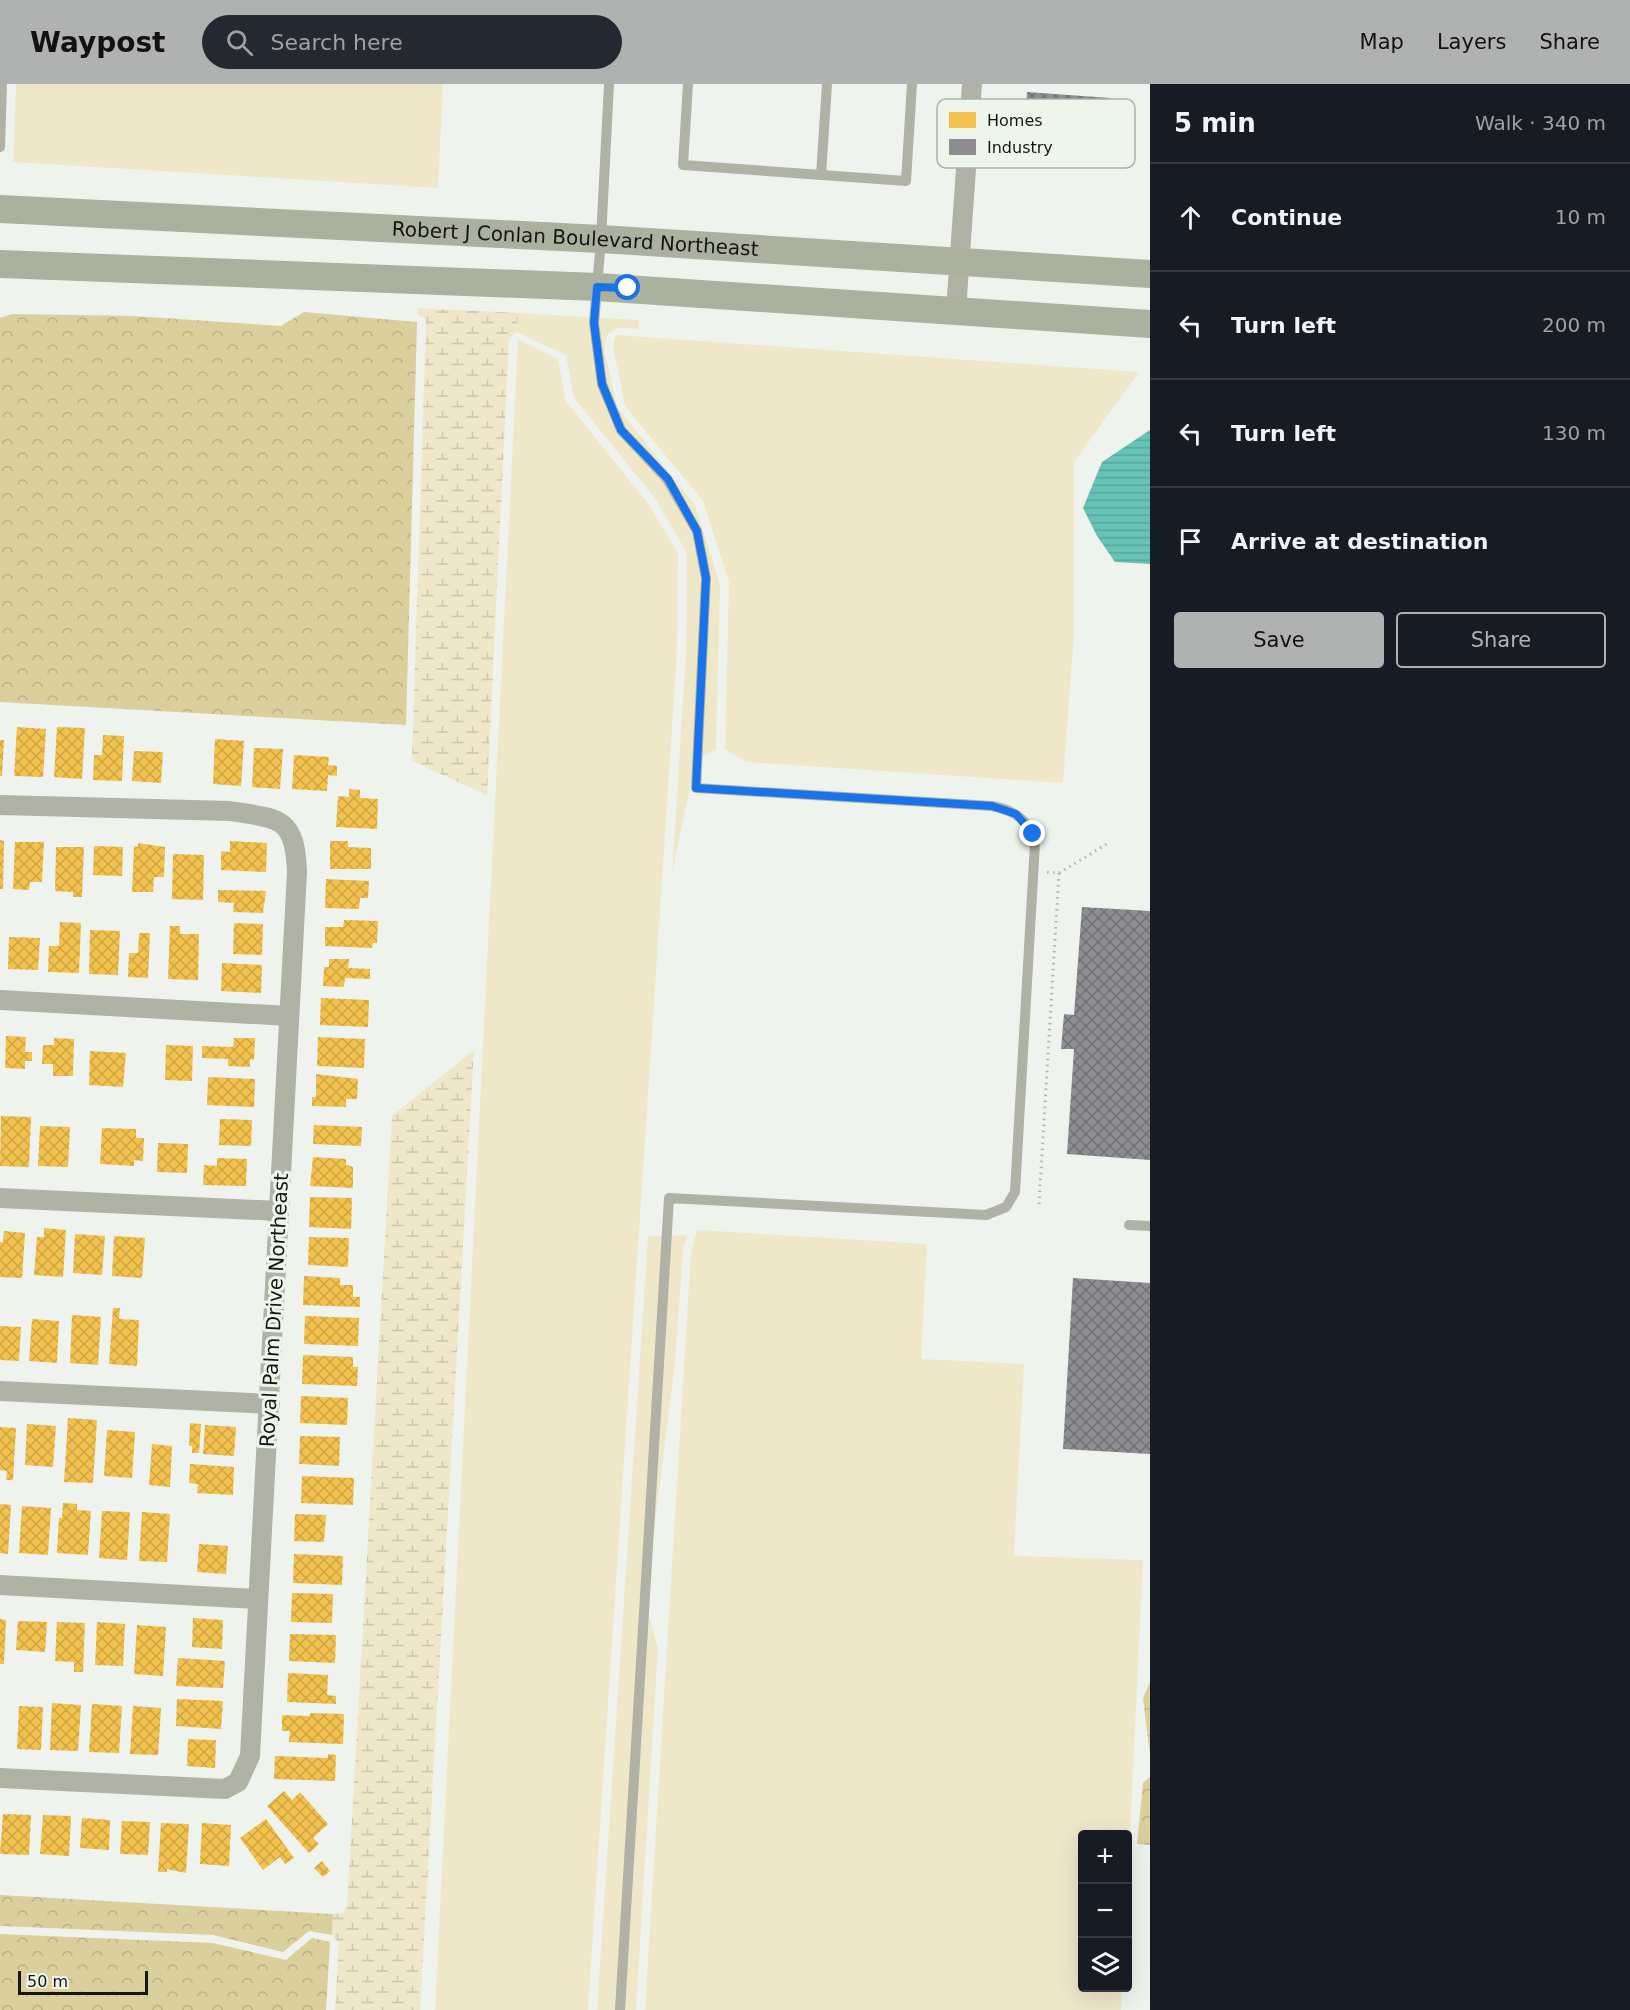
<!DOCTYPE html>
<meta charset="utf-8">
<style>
:root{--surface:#171b24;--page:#242831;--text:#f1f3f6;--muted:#9ea1a6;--line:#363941;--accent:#b0b2b2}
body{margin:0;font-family:"DejaVu Sans",sans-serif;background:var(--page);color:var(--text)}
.controls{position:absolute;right:18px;bottom:18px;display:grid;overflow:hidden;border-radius:6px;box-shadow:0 6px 24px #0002}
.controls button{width:54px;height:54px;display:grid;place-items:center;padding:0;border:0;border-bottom:2px solid var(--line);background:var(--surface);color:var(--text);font:30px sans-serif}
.scale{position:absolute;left:18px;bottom:15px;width:130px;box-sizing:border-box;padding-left:6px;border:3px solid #141613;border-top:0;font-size:16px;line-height:21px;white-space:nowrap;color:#141613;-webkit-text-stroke:4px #eef6eb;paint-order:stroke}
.stop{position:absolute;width:18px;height:18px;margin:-14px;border:4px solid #1a73e8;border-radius:50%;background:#fff}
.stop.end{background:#1a73e8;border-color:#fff;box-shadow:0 2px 6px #0008}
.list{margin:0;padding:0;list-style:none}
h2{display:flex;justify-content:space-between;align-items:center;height:78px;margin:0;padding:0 24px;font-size:26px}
h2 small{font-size:20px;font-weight:400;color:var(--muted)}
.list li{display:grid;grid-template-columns:39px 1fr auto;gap:18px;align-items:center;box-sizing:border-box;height:108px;padding:0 24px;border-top:2px solid var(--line)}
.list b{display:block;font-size:22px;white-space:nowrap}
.list em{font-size:20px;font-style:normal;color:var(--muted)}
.actions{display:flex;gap:12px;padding:18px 24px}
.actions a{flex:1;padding:14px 0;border:2px solid var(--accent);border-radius:6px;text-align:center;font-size:21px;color:var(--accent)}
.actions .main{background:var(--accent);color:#111}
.icon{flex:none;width:33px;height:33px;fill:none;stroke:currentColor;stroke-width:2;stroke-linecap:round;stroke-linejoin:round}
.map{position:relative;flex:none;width:1150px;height:1926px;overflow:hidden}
header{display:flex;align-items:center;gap:36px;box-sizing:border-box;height:84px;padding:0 30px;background:var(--accent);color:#111}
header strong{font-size:28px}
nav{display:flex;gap:33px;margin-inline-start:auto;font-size:21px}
.search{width:420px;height:54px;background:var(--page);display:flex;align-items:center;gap:15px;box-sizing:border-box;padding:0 21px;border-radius:33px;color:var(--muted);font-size:22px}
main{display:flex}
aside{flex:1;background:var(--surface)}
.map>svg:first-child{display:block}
</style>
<header>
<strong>Waypost</strong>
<div class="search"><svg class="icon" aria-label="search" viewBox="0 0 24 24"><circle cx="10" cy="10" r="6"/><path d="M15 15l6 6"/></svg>Search here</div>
<nav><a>Map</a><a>Layers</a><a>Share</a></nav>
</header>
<main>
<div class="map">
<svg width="1150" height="1926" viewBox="0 0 1150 1926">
<defs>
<pattern id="forest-crowns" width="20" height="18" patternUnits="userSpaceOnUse" patternTransform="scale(1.5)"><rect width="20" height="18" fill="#dbcf9c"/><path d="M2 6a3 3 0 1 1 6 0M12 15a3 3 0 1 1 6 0" fill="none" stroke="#bbb186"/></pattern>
<pattern id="wetland-marsh" width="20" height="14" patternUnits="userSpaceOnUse" patternTransform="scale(1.5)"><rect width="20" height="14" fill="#eee8c9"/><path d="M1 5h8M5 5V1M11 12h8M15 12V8" fill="none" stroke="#cbc6ac"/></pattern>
<pattern id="water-rules" width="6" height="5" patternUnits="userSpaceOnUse" patternTransform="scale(1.5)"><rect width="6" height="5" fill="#66c3b5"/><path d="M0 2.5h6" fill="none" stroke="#58a79b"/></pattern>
<pattern id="homes-cross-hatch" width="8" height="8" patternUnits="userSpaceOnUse" patternTransform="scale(1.5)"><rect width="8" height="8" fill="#f2c14e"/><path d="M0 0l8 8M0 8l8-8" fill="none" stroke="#cfa543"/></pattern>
<pattern id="industry-cross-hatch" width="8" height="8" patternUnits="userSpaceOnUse" patternTransform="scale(1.5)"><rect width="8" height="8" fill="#8d8d92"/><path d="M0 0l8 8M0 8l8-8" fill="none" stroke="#727276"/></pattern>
</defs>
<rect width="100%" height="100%" fill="#eff3ee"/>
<g fill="#eee8c9">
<polygon points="16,0 443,0 438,104 13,78"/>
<polygon points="518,229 639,236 639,245 617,244 608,250 604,264 617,323 695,421 720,500 716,666 696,675 672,789 686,569 687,469 654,413 574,314 566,271 516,248"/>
<polygon points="616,251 1139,288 1074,378 1074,549 1063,699 746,678 725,665 729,499 703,417 625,322 613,263"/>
<polygon points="518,255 558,275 566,317 647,418 678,469 677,568 588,1926 435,1926"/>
<polygon points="697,1146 927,1160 921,1275 1024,1280 1014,1472 1143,1476 1128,1791 1128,1750 1082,1750 1082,1904 1122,1904 1121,1926 645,1926 691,1168"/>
<polygon points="687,1151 683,1166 675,1280 645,1517 658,1564 636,1926 597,1926 648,1152"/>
</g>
<g fill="url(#forest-crowns)">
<polygon points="304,228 417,238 406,641 0,618 0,234 12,230 134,232 281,242"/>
<polygon points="1150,1598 1150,1671 1143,1614"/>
<polygon points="1150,1693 1150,1761 1137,1760 1143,1699"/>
<polygon points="0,1811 333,1830 332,1851 309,1847 283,1868 213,1851 0,1842"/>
<polygon points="0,1850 213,1859 286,1876 312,1854 330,1858 326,1926 0,1926"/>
</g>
<g fill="url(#wetland-marsh)">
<polygon points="418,224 518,229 516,248 509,255 487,711 412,677 426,238 425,234 418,231"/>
<polygon points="474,966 420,1926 335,1926 339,1859 332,1851 333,1830 343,1829 347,1823 392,1032"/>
</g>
<polygon fill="url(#water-rules)" points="1150,346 1150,480 1115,478 1097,452 1083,424 1102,378"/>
<g fill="url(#homes-cross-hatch)">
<polygon points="17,643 46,645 43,693 14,692"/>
<polygon points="57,643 85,644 82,695 54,693"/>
<polygon points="103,651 124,652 122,697 93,696 94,671 102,671"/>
<polygon points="215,655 244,657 241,702 213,700"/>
<polygon points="0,656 4,656 2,692 0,692"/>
<polygon points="254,664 283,665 280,705 252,703"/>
<polygon points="134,667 163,668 161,699 132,697"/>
<polygon points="294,671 329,673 328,681 337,682 337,692 328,691 327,707 292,705"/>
<polygon points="349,705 360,706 360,714 378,715 377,745 336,743 338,712 349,713"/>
<polygon points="0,756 4,757 3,805 0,805"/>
<polygon points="230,757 267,759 266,788 221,786 221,767 230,768"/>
<polygon points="330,757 348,757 348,763 371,764 371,785 330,785"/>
<polygon points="15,758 44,758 42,798 30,798 29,806 13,805"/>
<polygon points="138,759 165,763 164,793 154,793 153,808 132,808 134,762 138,763"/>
<polygon points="94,762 123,763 122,792 93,791"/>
<polygon points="56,763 84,763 82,813 73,813 73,808 55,807"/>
<polygon points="173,770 204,771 203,816 172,815"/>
<polygon points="326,795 369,797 368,814 360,814 359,825 325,824"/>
<polygon points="218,806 266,807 263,829 233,828 234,819 218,818"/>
<polygon points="344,836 378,837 377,859 373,859 372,864 325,862 325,843 343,843"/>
<polygon points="60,838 81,839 79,889 48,888 49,862 59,862"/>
<polygon points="234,839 263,840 262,871 233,870"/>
<polygon points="170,842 180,842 180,850 199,850 198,896 168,895"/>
<polygon points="90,846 120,847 118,891 89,890"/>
<polygon points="139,849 150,849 148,894 128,893 129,869 138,869"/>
<polygon points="9,853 40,854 38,886 8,885"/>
<polygon points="329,875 349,875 348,884 370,885 370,895 345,894 344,903 323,902 324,883 329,883"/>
<polygon points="222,879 262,881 261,909 221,907"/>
<polygon points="321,914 369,916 368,943 320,941"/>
<polygon points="6,952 26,953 25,968 32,968 32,977 25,977 25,985 5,984"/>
<polygon points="318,953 365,955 364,984 317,982"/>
<polygon points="54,954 74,955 73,992 53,992 53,980 42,980 43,961 54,961"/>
<polygon points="234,954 255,954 254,976 250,975 250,983 228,982 228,975 202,974 202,962 233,963"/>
<polygon points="166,961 193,962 192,997 165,996"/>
<polygon points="90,967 126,969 123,1003 89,1001"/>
<polygon points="316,990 358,995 357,1015 346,1015 346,1023 312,1022 312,1013 316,1013"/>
<polygon points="208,993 255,995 254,1023 207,1021"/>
<polygon points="1,1032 31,1033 29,1083 0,1082"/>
<polygon points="220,1035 252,1036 251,1062 219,1061"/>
<polygon points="314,1041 362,1043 361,1062 313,1060"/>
<polygon points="40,1042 70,1043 68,1083 38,1082"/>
<polygon points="102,1044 136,1045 136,1054 144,1054 143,1077 134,1076 134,1082 100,1080"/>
<polygon points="158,1059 188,1060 187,1089 157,1088"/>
<polygon points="313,1073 346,1075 346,1081 353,1083 353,1104 310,1102"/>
<polygon points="217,1074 247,1075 246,1102 203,1101 204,1081 217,1082"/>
<polygon points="310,1113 352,1114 351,1145 309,1143"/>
<polygon points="44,1144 66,1146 63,1193 34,1191 37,1153 44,1153"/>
<polygon points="4,1147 25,1149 22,1194 0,1193 0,1158 3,1158"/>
<polygon points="75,1150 105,1152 102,1191 73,1189"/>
<polygon points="114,1152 145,1154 142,1194 112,1192"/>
<polygon points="309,1153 349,1154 348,1183 308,1181"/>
<polygon points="304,1192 340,1194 340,1201 353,1201 353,1213 360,1213 360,1223 303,1221"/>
<polygon points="113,1224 120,1224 119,1235 139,1236 137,1282 109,1280"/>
<polygon points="72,1231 101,1233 98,1281 70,1279"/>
<polygon points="305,1232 359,1234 358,1262 304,1260"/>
<polygon points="32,1235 59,1237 57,1279 29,1277"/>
<polygon points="0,1242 21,1243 19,1277 0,1276"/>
<polygon points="303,1271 353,1273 353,1283 358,1283 357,1302 302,1300"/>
<polygon points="301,1312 348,1314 347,1341 300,1339"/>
<polygon points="68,1334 97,1336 93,1399 64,1398"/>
<polygon points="190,1339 201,1340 199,1369 192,1369 192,1362 189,1362"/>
<polygon points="27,1340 56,1342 53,1383 25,1381"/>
<polygon points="205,1341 236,1343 234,1372 203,1370"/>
<polygon points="0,1343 16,1344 13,1396 6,1396 7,1387 0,1386"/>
<polygon points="107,1346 135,1348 132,1394 104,1392"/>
<polygon points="300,1352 340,1353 339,1382 299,1380"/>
<polygon points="152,1360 172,1362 170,1403 149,1401"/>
<polygon points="190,1380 234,1383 233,1411 197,1409 198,1400 189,1399"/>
<polygon points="302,1392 354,1394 353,1421 301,1419"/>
<polygon points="63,1419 77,1420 77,1426 91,1427 88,1471 57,1469 59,1434 62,1434"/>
<polygon points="0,1420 11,1421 8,1470 0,1469"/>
<polygon points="22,1422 51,1424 48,1471 19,1469"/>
<polygon points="102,1427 130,1428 127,1476 99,1474"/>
<polygon points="142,1428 170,1430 167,1478 139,1477"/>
<polygon points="295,1430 326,1431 324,1458 294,1457"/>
<polygon points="199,1460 228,1462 226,1490 197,1488"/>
<polygon points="294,1470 343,1472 342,1501 293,1499"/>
<polygon points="292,1509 333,1510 332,1539 291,1538"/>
<polygon points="193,1534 223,1536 222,1565 192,1563"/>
<polygon points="0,1535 6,1536 4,1580 0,1580"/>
<polygon points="18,1537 47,1538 45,1568 16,1566"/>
<polygon points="57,1538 85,1539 83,1588 74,1588 74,1578 55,1577"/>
<polygon points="97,1538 125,1540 123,1582 95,1581"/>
<polygon points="137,1541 166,1543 163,1592 134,1590"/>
<polygon points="290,1550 336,1551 335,1579 289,1577"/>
<polygon points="178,1574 225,1577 223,1604 176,1602"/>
<polygon points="288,1589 328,1591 327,1611 336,1612 336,1620 287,1618"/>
<polygon points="177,1615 223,1617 221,1645 176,1642"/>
<polygon points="52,1619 81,1621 78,1667 50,1666"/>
<polygon points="92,1620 122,1622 119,1669 89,1668"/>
<polygon points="19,1622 43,1623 41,1666 17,1665"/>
<polygon points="133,1622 161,1624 158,1671 130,1670"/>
<polygon points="310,1629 344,1630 343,1660 289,1658 290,1647 282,1647 282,1631 310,1632"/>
<polygon points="188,1655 216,1656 215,1684 187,1682"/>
<polygon points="328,1670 336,1671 335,1697 274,1695 275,1672 328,1674"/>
<polygon points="284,1707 292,1716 300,1708 328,1740 313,1754 319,1760 309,1769 267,1722"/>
<polygon points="3,1730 31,1731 29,1771 0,1770"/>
<polygon points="43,1731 71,1732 69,1772 40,1770"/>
<polygon points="82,1734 110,1736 109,1766 80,1764"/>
<polygon points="266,1735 294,1774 285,1780 280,1773 263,1786 240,1754"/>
<polygon points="122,1737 150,1738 148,1771 120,1770"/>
<polygon points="161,1739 189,1740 186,1789 167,1785 167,1788 158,1788"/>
<polygon points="202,1739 231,1741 229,1782 200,1780"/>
<polygon points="322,1777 330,1787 323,1793 314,1784"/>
</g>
<g fill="url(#industry-cross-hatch)">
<polygon points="1027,8 1110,14 1106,80 1058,76 1057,84 1022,82"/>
<polygon points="1082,823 1150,827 1150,1076 1067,1070 1074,965 1061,965 1064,930 1074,931"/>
<polygon points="1073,1194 1150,1199 1150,1370 1063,1365"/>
</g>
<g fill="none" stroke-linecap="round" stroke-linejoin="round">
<g stroke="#afb2a8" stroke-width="3" stroke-dasharray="1.5 4.5" stroke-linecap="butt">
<polyline points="1059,789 1107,760"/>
<polyline points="1039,1120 1059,789 1045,788"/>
</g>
<g stroke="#afb2a5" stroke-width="10">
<path d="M609 0 601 155 594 239 602 300 621 346 667 395 697 447 706 494 696 704 992 722C1014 726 1030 736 1035 759L1015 1108 1006 1123 986 1131 669 1114 620 1926"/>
<polyline points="688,0 683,81 906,97 912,0"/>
<polyline points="0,63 2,0"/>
<polyline points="821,91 827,0"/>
<polyline points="1129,1141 1150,1142"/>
</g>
<g stroke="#afb2a5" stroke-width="20">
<polyline points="956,227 972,0"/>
<path d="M0 721 230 727C279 735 295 732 297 788L250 1672 238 1698 225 1705 0 1694"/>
<polyline points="0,916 289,932"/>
<polyline points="0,1114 279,1127"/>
<polyline points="0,1307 270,1320"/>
<polyline points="0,1501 258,1515"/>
</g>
<g stroke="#acb09f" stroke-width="28">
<path id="s1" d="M0 125 601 155 1150 190"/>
<polyline points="0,180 597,203 1150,240"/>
</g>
</g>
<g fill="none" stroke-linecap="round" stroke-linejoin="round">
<polyline stroke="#1a73e8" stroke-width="8" points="628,204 597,203 594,239 602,300 621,346 668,395 697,447 706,494 696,704 992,722 1016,730 1033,750"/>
</g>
<g text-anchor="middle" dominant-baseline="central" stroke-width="6" stroke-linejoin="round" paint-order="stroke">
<g font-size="20" fill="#141613" stroke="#eef6eb">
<text stroke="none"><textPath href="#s1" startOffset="576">Robert J Conlan Boulevard Northeast</textPath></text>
<text transform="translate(274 1226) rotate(-87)">Royal Palm Drive Northeast</text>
</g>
</g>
<rect x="937" y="15" width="198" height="69" rx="9" fill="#eef6eb" stroke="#adb3aa" stroke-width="1.5"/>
<rect x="949" y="28" width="27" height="16" fill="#f2c14e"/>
<rect x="949" y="55" width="27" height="16" fill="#8d8d92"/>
<g font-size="16" fill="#141613">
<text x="987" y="42">Homes</text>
<text x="987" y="69">Industry</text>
</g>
</svg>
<div class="controls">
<button>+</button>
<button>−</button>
<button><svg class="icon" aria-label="layers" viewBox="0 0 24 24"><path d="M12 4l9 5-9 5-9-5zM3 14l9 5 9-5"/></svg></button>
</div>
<div class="scale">50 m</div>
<div class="stop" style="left:628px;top:204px"></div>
<div class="stop end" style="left:1033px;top:750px"></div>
</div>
<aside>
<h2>5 min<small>Walk · 340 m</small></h2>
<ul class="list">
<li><svg class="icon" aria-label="ahead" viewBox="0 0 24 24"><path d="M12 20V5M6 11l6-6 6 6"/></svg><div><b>Continue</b></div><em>10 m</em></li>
<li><svg class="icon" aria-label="left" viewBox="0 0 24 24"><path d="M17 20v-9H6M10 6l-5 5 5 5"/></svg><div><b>Turn left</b></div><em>200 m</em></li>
<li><svg class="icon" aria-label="left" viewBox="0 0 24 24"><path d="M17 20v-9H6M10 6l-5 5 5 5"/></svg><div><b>Turn left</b></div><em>130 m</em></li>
<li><svg class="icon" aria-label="arrive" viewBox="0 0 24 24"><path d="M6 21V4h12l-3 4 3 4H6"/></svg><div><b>Arrive at destination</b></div></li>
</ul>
<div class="actions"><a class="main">Save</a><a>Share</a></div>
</aside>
</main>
